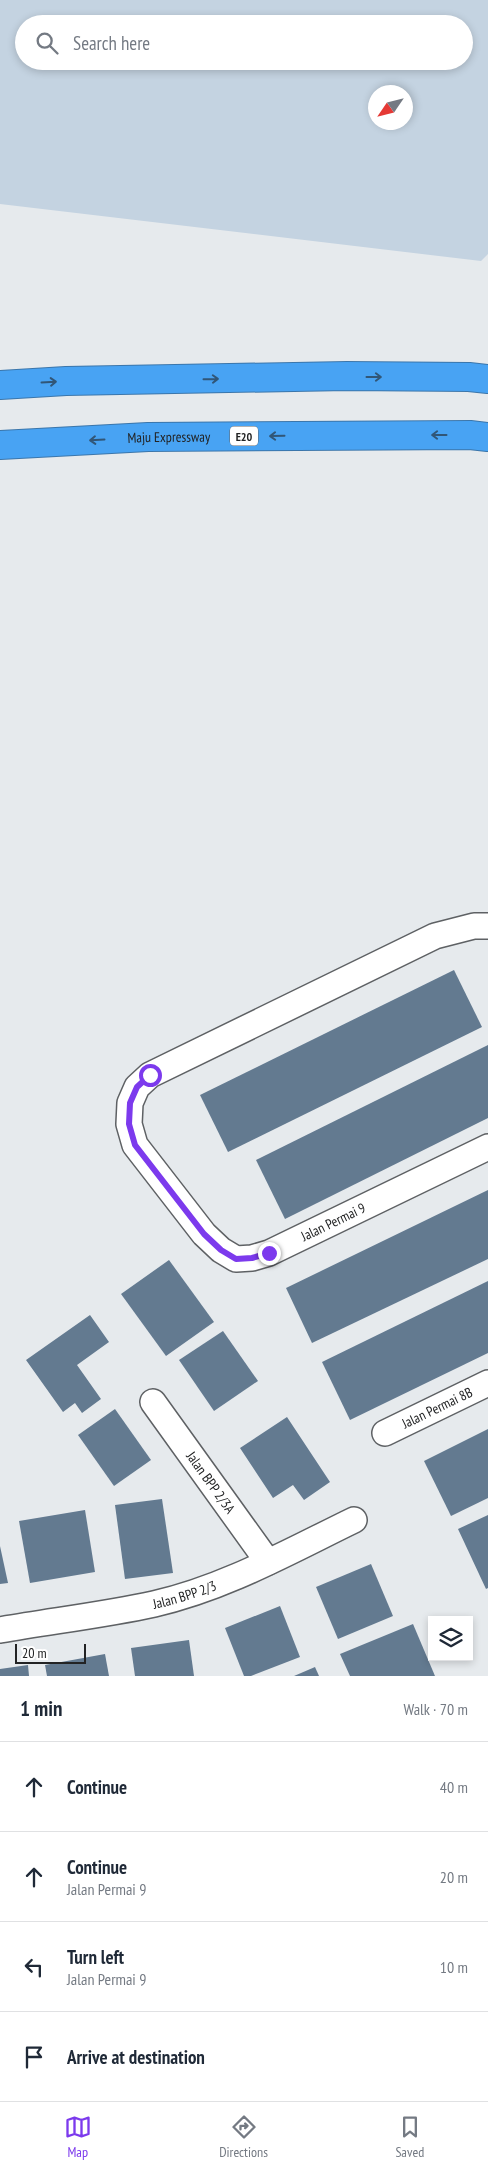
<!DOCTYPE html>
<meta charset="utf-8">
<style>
:root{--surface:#fff;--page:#f2f2f3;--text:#1f2937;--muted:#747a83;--line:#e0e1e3;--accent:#7c3aed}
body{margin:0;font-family:"PT Sans Narrow",sans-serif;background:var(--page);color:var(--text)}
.controls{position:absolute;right:15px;bottom:15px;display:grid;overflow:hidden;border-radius:0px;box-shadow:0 2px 8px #0003}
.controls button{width:45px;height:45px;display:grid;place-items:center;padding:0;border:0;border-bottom:1px solid var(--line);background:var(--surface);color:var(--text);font:25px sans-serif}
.compass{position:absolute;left:368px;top:85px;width:45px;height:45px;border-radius:50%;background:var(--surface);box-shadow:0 2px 8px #0003;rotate:235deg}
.scale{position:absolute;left:15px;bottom:12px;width:71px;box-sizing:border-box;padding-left:5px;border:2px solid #222324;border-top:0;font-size:14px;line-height:18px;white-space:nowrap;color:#222324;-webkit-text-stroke:4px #fff;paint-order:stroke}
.stop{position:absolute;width:15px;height:15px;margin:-11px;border:4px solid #7c3aed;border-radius:50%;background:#fff}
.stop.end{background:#7c3aed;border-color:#fff;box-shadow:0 1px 5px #0008}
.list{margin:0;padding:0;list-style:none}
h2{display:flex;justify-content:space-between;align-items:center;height:65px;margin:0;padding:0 20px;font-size:21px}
h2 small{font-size:16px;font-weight:400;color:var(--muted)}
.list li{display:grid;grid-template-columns:32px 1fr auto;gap:15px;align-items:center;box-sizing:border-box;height:90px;padding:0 20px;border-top:1px solid var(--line)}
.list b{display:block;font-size:19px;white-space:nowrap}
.list p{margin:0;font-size:16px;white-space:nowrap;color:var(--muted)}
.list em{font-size:16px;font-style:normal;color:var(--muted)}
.icon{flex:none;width:28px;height:28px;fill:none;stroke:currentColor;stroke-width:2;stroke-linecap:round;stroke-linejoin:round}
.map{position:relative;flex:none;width:488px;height:1676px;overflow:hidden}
.search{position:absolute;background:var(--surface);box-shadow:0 2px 8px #0003;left:15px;right:15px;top:15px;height:55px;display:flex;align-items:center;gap:12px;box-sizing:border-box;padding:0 18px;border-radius:28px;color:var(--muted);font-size:19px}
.sheet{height:425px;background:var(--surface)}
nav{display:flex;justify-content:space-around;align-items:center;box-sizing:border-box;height:70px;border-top:1px solid var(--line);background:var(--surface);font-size:14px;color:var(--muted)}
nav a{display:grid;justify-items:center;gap:2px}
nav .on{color:var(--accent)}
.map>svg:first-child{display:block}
</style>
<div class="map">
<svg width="488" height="1676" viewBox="0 0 488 1676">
<rect width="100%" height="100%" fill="#e6eaed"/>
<path fill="#c4d3e1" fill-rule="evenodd" d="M0 0H488V254L481 261 0 204ZM24 24H464V61H24ZM376 92H406V122H376Z"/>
<g fill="#637a90">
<polygon points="454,970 482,1027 228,1152 200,1095"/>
<polygon points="488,1045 488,1118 285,1219 256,1160"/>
<polygon points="488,1190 488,1259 312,1343 286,1288"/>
<polygon points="169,1260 214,1322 166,1356 121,1294"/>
<polygon points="488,1281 488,1353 350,1420 322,1362"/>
<polygon points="90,1315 109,1342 77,1365 101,1399 82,1413 75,1403 63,1412 26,1360"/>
<polygon points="223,1331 258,1381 214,1411 179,1360"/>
<polygon points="115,1409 151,1460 114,1486 78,1435"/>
<polygon points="287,1417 330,1482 304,1500 293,1485 273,1498 240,1448"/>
<polygon points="488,1429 488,1498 451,1516 424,1461"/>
<polygon points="162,1499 173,1573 125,1579 115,1505"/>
<polygon points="85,1510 95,1572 30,1583 19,1521"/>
<polygon points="488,1515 488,1588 486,1589 458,1529"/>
<polygon points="0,1546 8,1583 0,1584"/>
<polygon points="371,1564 393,1616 338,1639 316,1587"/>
<polygon points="280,1606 300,1657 251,1676 244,1676 225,1628"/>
<polygon points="413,1624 435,1676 350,1676 340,1654"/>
<polygon points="189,1640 194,1676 135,1676 131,1648"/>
<polygon points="105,1654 109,1676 47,1676 45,1665"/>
<polygon points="28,1665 29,1676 0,1676 0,1669"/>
<polygon points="315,1667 319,1676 294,1676"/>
</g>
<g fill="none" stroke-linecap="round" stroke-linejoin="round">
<defs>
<g id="minor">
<path id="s1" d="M488 926H474L435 936 150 1075 137 1087 130 1103 129 1124 135 1145 204 1234 221 1250 236 1259 252 1258 269 1253 488 1147"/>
<path id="s2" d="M153 1402 268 1562"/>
<path id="s3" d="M385 1433 488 1383"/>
<path id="s4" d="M0 1630C51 1621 104 1615 154 1604 225 1588 290 1551 354 1520"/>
</g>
<g id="highway">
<polyline points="0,385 66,381 347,376 469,377 488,379"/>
<path id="s5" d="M0 445 148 437 470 435 488 437"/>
</g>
</defs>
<use href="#minor" stroke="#5e6164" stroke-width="28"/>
<use href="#highway" stroke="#3b76ab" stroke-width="30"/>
<use href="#minor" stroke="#fff" stroke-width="25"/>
<use href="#highway" stroke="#48a3f3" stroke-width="28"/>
</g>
<defs><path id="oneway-shaft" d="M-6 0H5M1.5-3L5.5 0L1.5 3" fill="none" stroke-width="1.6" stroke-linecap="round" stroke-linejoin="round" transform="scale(1.25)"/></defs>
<g stroke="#315677">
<use href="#oneway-shaft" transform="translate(374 377)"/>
<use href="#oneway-shaft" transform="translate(211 379) rotate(-1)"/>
<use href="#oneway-shaft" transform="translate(49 382) rotate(-3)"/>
<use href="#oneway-shaft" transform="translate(439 435) rotate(180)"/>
<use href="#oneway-shaft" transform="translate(277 436) rotate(179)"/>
<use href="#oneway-shaft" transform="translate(97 440) rotate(177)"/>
</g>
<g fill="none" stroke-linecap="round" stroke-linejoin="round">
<polyline stroke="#7c3aed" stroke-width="6" points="150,1075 137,1087 130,1103 129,1124 135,1145 204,1234 221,1250 236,1259 252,1258 269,1253"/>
</g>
<g text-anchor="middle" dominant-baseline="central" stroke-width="4" stroke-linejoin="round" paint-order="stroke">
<rect fill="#fff" stroke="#646566" stroke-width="1" x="230" y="426.5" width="28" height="19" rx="4"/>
<g font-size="12" font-weight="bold" fill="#222324">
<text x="244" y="436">E20</text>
</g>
<g font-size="14" fill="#222324" stroke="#fff">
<text stroke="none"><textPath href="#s5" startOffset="169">Maju Expressway</textPath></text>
<text stroke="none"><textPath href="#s1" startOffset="708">Jalan Permai 9</textPath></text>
<text stroke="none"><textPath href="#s3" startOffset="58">Jalan Permai 8B</textPath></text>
<text stroke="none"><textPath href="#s2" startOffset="99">Jalan BPP 2/3A</textPath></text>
<text stroke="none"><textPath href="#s4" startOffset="188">Jalan BPP 2/3</textPath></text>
</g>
</g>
</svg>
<div class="controls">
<button><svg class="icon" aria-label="layers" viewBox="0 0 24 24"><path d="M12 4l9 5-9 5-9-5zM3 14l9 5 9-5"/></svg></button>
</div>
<svg class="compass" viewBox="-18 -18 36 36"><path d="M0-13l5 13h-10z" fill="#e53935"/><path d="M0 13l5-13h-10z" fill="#747a83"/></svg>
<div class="scale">20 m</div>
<div class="stop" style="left:150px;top:1075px"></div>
<div class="stop end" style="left:269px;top:1253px"></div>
<div class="search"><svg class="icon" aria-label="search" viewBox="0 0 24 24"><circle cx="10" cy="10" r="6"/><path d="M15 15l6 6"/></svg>Search here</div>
</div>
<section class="sheet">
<h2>1 min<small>Walk · 70 m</small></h2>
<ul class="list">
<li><svg class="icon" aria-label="ahead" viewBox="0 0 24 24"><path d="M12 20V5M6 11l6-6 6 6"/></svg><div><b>Continue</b></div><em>40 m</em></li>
<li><svg class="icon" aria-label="ahead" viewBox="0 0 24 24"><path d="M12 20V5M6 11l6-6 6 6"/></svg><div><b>Continue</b><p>Jalan Permai 9</p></div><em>20 m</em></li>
<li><svg class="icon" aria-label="left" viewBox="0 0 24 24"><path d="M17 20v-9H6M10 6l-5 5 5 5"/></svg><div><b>Turn left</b><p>Jalan Permai 9</p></div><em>10 m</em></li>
<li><svg class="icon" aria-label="arrive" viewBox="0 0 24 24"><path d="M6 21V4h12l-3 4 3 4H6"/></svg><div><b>Arrive at destination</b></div></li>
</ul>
</section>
<nav>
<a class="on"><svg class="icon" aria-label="map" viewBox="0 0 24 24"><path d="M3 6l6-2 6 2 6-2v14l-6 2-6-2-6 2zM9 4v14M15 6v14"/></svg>Map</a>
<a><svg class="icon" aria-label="directions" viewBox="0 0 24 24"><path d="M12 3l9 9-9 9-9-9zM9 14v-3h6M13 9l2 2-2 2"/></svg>Directions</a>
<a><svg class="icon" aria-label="saved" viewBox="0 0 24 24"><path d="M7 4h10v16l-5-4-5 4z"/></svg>Saved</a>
</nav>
